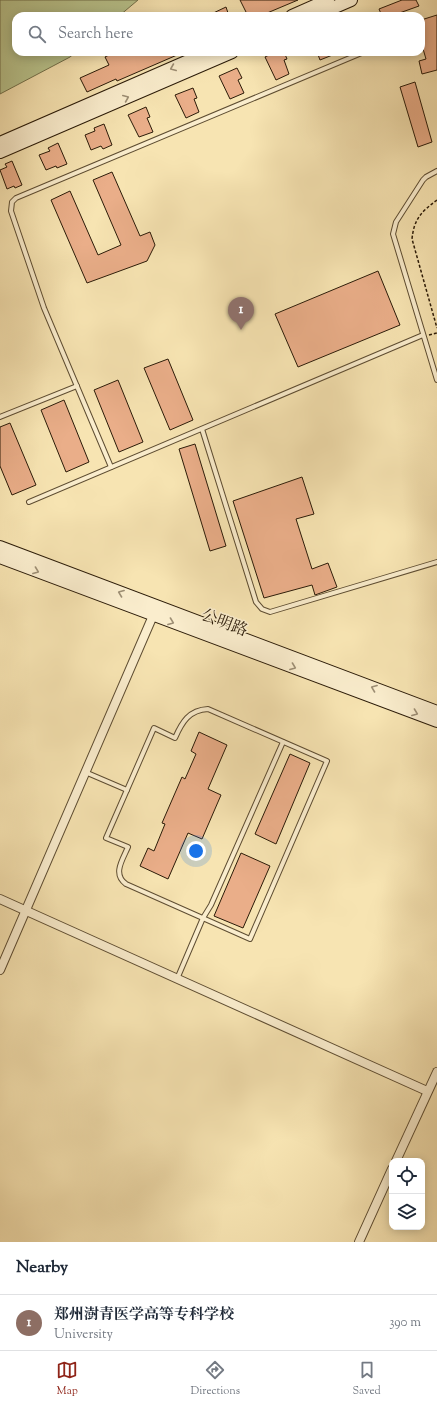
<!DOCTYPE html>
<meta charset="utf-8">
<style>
:root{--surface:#fff;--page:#f2f2f3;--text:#1f2937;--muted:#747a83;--line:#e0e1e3;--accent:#8f2418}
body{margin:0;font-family:"Sorts Mill Goudy","Noto Serif SC",serif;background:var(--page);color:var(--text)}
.controls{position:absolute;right:12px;bottom:12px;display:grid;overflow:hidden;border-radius:8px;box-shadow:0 2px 10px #0003}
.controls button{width:36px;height:36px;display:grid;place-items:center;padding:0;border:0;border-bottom:1px solid var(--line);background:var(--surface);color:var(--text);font:20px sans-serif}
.you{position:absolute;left:196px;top:851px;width:14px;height:14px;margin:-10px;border:3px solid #fff;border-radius:50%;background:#1a73e8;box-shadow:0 0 0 6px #1a73e833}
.badge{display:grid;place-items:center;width:26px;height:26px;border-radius:50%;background:var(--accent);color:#fff;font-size:13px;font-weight:700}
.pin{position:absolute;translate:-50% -33px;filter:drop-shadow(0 1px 2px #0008)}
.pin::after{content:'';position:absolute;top:21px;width:14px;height:12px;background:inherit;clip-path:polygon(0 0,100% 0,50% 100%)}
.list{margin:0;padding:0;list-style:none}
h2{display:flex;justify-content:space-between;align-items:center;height:52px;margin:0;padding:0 16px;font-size:17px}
h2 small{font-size:13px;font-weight:400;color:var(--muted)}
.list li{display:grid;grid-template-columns:26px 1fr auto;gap:12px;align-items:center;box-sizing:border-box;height:56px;padding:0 16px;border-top:1px solid var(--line)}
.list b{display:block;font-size:15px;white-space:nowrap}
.list p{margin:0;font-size:13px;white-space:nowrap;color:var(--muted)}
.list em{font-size:13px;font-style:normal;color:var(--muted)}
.icon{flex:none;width:22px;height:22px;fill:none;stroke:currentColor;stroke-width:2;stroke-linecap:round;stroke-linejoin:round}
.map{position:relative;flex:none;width:437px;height:1242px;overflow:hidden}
.search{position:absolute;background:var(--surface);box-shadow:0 2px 10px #0003;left:12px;right:12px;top:12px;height:44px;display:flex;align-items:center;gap:10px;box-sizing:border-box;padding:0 14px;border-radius:12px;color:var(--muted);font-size:15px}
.sheet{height:108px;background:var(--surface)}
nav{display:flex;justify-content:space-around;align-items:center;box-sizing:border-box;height:56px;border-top:1px solid var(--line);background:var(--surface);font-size:11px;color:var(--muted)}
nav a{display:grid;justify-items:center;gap:2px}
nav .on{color:var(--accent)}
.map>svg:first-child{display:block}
</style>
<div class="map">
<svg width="437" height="1242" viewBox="0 0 437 1242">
<rect width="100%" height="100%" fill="#f7e4b2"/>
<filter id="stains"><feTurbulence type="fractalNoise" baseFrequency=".005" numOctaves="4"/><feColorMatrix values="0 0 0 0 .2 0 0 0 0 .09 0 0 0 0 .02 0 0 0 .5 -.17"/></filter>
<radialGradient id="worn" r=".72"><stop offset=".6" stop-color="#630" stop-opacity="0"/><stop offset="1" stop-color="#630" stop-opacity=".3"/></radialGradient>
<polygon fill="#b9c58e" stroke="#72704b" points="0,0 138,0 119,16 16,16 16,52 76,52 70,57 0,94"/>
<g fill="#eaae89" stroke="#2b1b08">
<polygon points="240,0 298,0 260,16 248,16"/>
<polygon points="402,0 416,0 419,6 391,16 382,16 379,9"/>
<polygon points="226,7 229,16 207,16"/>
<polygon points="437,15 437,70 422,74 419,61 426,59 421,42 421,20"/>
<polygon points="115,52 184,52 117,81 116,79 87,92 80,78 109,65 105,57"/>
<polygon points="275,52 284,52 287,59 284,60 289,74 276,80 265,57"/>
<polygon points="317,52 340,52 320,60"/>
<polygon points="237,68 242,78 238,80 244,93 230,99 219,76"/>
<polygon points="415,82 432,142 418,147 400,87"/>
<polygon points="193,88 197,98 194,99 199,112 186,118 175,95"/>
<polygon points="146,107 150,117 147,118 153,132 139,137 128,115"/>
<polygon points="104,124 112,145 103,149 101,146 91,150 85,135 95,131 94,128"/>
<polygon points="58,143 67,164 57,168 56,166 46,170 39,155 50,151 48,148"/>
<polygon points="12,161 22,185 15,188 14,186 7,189 0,170 7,167 5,164"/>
<polygon points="112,172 140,236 150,232 155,245 147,261 87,283 51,200 70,191 98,255 121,245 93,180"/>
<polygon points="378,271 400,325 298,367 275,314"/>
<polygon points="168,359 193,420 170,430 144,368"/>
<polygon points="118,380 143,442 119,452 94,390"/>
<polygon points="64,400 89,462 66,472 41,410"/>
<polygon points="10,423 36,485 12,495 0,466 0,427"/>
<polygon points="195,444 226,546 210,551 179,449"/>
<polygon points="302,477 314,514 296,519 312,569 328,563 337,587 315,595 312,585 264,598 233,501"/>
<polygon points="199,732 227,745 208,789 221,795 202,839 188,833 168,879 140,866 148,848 154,851 165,824 162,823 182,777 185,779 196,754 191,751"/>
<polygon points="290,754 310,763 276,844 255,834"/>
<polygon points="241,853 270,866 243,928 214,916"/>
</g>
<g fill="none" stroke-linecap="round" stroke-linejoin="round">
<defs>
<g id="lane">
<polyline points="437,171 426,177 423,180 396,222 393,234 437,380"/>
<polyline points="0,417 77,386"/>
<polyline points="202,429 256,602 262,609 270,612 437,562"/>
<polyline points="111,467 44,308 11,211 12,202 16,198 364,52"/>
<polyline points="29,502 423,335"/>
<path d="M208 709 327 761 250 939 126 884C112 874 123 859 128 847L106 838 154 728 175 738C182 722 189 710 208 709Z"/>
<polyline points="85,772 127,790"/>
<polyline points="177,979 203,918 211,905 283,742"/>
</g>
<g id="street">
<polyline points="0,899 427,1091"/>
<polyline points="0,970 155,611"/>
<polyline points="396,1161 437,1072"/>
<polyline points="359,1242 392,1169"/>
</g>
<g id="secondary">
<polyline points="292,16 328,0"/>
<polyline points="314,16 351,0"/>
<polyline points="0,143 209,52"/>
<polyline points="0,152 232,52"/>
<polyline points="0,547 437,712"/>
<polyline points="0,557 437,721"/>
</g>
</defs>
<use href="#lane" stroke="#5e4d32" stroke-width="6"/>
<use href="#street" stroke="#5e4d32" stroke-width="10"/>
<use href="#secondary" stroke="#2b1b08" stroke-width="14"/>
<g stroke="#2b1b08" stroke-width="1.5" stroke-dasharray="3 2" stroke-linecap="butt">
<path d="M437 200C421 212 414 219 412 239L437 328"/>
<polyline points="429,335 437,333"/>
</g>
<use href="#lane" stroke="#faedcd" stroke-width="4"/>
<use href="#street" stroke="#faedcd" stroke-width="8"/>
<use href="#secondary" stroke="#faedcd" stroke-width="12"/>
</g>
<defs><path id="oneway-chevron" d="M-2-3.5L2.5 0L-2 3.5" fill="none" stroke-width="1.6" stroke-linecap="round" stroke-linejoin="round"/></defs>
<g stroke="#9d8e74">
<use href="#oneway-chevron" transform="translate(173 68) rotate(157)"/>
<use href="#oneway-chevron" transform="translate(126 98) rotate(-23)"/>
<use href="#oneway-chevron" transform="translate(36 571) rotate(21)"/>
<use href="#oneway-chevron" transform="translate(121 593) rotate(-159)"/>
<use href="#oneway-chevron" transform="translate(171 622) rotate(21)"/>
<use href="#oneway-chevron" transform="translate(293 667) rotate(21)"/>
<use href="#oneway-chevron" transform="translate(374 688) rotate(-159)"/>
<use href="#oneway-chevron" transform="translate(415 713) rotate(21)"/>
</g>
<g text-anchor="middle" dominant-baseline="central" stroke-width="3" stroke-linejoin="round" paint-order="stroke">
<g font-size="16" fill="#2b1b08" stroke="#faedcd">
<text transform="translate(224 624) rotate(21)">公明路</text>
</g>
</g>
<rect width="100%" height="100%" filter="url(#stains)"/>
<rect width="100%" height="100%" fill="url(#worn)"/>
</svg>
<div class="controls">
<button><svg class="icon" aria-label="locate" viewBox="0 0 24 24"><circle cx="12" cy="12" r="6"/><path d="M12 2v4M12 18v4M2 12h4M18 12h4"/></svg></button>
<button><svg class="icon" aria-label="layers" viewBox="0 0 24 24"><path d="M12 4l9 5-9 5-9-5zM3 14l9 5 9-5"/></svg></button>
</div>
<div class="you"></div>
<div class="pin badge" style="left:241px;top:330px;background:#8d6e63">1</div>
<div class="search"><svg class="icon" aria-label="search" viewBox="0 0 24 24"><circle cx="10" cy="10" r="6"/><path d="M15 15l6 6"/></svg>Search here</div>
</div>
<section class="sheet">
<h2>Nearby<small></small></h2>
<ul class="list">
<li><span class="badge" style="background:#8d6e63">1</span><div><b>郑州澍青医学高等专科学校</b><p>University</p></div><em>390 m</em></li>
</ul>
</section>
<nav>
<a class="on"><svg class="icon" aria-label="map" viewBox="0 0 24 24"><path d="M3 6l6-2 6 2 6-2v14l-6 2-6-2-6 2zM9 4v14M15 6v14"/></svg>Map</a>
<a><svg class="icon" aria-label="directions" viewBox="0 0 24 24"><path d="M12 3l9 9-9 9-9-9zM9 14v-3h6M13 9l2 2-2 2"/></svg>Directions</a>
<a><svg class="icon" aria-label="saved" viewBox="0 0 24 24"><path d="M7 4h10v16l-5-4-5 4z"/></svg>Saved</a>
</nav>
